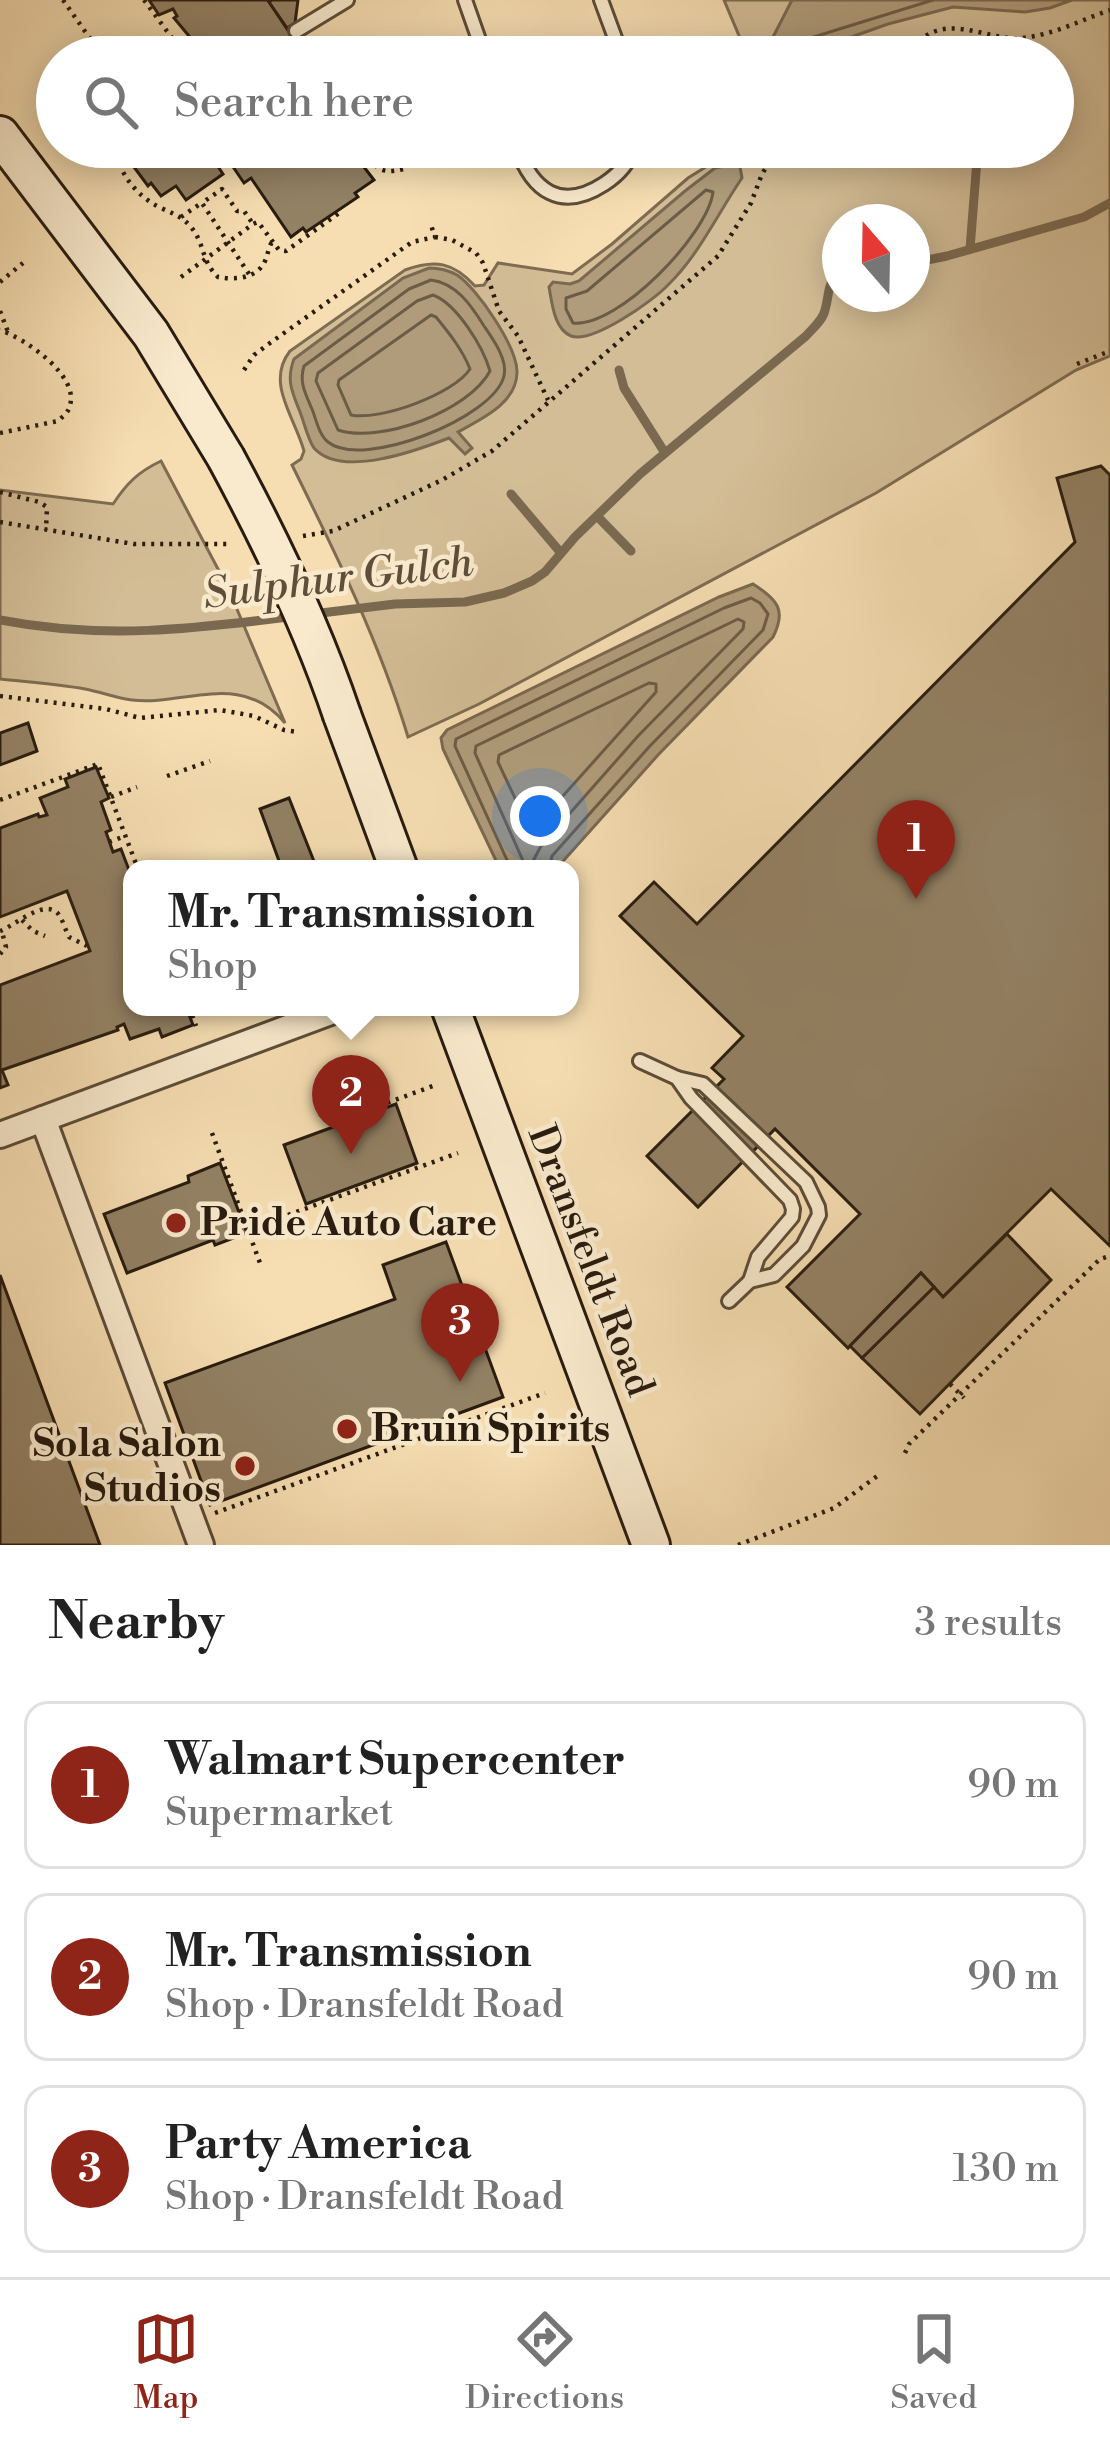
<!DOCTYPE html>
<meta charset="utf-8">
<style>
:root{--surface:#fff;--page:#f2f2f2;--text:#222;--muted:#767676;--line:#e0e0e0;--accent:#8f2418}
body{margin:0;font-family:"Libre Bodoni",serif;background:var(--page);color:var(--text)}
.compass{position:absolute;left:822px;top:204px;width:108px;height:108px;border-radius:50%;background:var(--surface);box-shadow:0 6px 30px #0003;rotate:340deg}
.you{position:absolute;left:540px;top:816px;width:42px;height:42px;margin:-30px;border:9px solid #fff;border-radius:50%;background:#1a73e8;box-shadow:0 0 0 18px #1a73e833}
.badge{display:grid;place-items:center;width:78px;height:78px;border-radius:50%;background:var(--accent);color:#fff;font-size:39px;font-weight:700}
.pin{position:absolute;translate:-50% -99px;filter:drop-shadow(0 3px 6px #0008)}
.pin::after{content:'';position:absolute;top:63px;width:42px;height:36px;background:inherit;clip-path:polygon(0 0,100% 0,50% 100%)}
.popup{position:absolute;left:123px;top:860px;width:456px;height:156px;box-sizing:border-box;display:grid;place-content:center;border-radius:24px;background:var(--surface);filter:drop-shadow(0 3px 9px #0005);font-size:39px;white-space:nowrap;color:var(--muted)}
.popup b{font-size:45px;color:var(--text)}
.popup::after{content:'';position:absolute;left:50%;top:100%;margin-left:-24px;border:24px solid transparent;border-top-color:var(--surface)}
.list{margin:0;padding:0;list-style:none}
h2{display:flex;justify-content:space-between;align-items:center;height:156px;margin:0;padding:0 48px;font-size:51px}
h2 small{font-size:39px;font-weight:400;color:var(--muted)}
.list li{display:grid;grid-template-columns:78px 1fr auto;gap:36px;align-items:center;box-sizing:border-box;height:168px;margin:0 24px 24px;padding:0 24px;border:3px solid var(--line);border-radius:24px}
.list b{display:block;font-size:45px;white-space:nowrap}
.list p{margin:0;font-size:39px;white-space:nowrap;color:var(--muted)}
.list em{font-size:39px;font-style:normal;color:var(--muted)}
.icon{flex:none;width:66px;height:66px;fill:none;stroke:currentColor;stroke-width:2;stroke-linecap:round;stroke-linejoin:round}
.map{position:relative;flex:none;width:1110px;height:1545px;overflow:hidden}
.search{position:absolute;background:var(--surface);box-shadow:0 6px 30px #0003;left:36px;right:36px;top:36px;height:132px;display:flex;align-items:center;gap:30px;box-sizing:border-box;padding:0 42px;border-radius:66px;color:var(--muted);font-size:45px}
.sheet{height:732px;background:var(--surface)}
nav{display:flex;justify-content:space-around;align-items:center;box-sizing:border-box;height:168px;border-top:3px solid var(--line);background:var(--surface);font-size:33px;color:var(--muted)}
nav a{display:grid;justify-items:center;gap:6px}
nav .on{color:var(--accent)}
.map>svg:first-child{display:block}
</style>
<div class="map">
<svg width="1110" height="1545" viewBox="0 0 1110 1545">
<rect width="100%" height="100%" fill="#f6deb2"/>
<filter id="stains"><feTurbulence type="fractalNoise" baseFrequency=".00167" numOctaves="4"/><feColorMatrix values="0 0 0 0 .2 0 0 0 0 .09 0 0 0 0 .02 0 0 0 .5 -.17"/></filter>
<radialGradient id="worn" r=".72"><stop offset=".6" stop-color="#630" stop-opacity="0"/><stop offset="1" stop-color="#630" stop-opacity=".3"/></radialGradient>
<g fill="#d3bd96" stroke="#7e6c52" stroke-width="3" fill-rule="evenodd">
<path d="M724 0H1110V356L1076 370 876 493 479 704 408 737C379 641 336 554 292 465L301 459 304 451C295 417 265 383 290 351L405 270C435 259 453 262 475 286L484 285 498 263 572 274 612 244 688 178 738 147H1053V57H748ZM840 222H912V294H840Z"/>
<path d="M161 461 228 588 285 723C241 670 186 706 132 700 116 698 101 692 85 689 58 684 28 682 0 679V490L113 504C127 483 138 472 161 461Z"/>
</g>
<g fill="#b09c7b" stroke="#7a6950" stroke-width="3">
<polygon points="792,0 1072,0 1050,8 1025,12 953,7 888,24 795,57 769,57 772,39"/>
<path d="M734 164 740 167 742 178C718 213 699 255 668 285 653 301 592 344 571 336 554 329 552 303 549 287L553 282 570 284 579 281 685 191 715 168Z"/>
<path d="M429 268C439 268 448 270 457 275 477 288 518 348 517 373 516 404 481 419 458 432L472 448 465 454 449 438C418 450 341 479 314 448 308 440 304 422 300 412 292 392 286 380 294 359L403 278Z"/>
<path d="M753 584C777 599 787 610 773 637L658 755 556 869H500L443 749 441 738 447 730 719 597Z"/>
</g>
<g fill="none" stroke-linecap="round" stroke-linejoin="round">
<g stroke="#6c5c45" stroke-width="3">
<polyline points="796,57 797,47 804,40 933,0"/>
<path d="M706 190 713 192C708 234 618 328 573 323L566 309V298L587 291Z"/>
<path d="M431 280C456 283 471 305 484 326 493 339 508 360 504 376 494 418 362 470 328 442 319 435 316 419 312 409 305 393 299 382 304 366L409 289Z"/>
<path d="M433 295C457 304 483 347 490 371 469 411 380 444 338 430L316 381 318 373 417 301Z"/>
<path d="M431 315 436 317C449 333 462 349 470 369 454 394 380 421 351 415L338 385 339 380Z"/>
<polygon points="738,619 744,622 743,629 638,736 541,846 532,863 524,863 475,753 476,746"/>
<polygon points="649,683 656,684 656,692 545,816 535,826 528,826 498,762 499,755"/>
<polyline points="508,869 507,860 455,746 456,739 724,608 751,598 760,603 768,614 763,630 649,747 552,856 549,869"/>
</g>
<g stroke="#7a6950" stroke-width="9">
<polyline points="952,48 955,57"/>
<polyline points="970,249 978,147"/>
<polyline points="912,263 947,256 1084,217 1110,203"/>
<polyline points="619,370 624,388 665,453"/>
<polyline points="511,494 561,553"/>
<polyline points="597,516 631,551"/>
<path d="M313 614 395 604 465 602 504 593 532 581 545 572 575 537 640 474 806 336C813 328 823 320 825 310 830 293 826 285 840 272"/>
<path d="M0 620C103 640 194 629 296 616"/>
</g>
</g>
<g fill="#938164" stroke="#281c0f" stroke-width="3">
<polygon points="149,0 272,0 269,2 295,41 298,38 308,53 306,57 201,57 204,54 174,18 177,16 173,9 159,15"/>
<polygon points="272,0 298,0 295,23 287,28 269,2"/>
<polygon points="126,147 371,147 357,158 374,180 355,193 358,197 306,232 303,228 291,237 251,178 244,183 223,152 213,159 223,174 186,200 176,186 161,196 151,183 148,186 128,159 132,156"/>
<polygon points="1101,466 1110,475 1110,1246 1051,1189 943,1297 921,1273 848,1348 787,1287 860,1214 775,1129 698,1207 647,1156 724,1079 712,1068 743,1036 620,916 654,882 697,924 1075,542 1057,478"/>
<polygon points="28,723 37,751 0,765 0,733"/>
<polygon points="96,767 109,798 101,802 111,830 106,832 113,852 121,849 132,878 132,1007 186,1007 193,1025 162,1037 159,1029 130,1039 124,1024 117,1027 118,1030 2,1070 8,1085 0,1088 0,985 90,951 67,891 0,917 0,828 38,814 39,817 47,815 40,798 68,787 65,779"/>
<polygon points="289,798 317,869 282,869 260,809"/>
<polygon points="396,1104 417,1163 306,1204 284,1145"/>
<polygon points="220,1163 247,1233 215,1245 213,1240 127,1273 104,1214 189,1182 188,1176"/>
<polygon points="1007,1234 1051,1280 920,1414 862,1358 934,1287 943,1297"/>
<polygon points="446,1242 503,1397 210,1505 165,1383 395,1299 383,1265"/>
<polygon points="921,1273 934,1287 862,1358 850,1346"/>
<polygon points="0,1275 100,1545 0,1545"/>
</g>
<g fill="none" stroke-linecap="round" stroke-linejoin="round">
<defs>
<g id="lane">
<polyline points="465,0 485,57"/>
<polyline points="601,0 622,57"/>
<polyline points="296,31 347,0"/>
<path d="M517 147C532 191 561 212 604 184 618 175 629 163 634 147"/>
<polyline points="640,1061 677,1078 691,1098 790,1200 793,1209 792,1217 758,1257 750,1281"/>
<polyline points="677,1078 703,1084 806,1182 818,1207 819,1215 803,1246 774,1275 750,1281 729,1301"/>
</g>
<g id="street">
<polyline points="43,1119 201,1545"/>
<polyline points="0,1135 344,1007"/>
</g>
<g id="secondary">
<polyline points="0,135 151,334 226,458"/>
<polyline points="342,715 399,869"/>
<polyline points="450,1007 651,1545"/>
</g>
</defs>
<use href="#lane" stroke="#5c4c38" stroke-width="18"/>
<use href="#street" stroke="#5c4c38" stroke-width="30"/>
<use href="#secondary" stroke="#281c0f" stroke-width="42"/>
<g stroke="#281c0f" stroke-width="4.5" stroke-dasharray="3 6" stroke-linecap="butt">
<polyline points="63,0 103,57"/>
<polyline points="144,0 175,42 180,57"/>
<polyline points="331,57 337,57"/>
<polyline points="342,57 344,52"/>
<path d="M897 57C909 48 922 36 936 31 963 22 993 40 1020 38 1051 36 1081 20 1110 10"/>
<path d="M114 147C119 172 135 195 159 207 171 213 182 216 191 227 205 244 201 261 218 277 234 280 257 279 265 261 268 255 268 248 272 242"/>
<path d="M375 147 365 154C378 170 383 174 403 169"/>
<polyline points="181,217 200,204"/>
<polyline points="435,237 452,240 476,253 483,263 499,311 518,336 548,400"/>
<polyline points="249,274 202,203 222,189 237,211 244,211 253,224"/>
<polyline points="181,277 253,224 258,222 279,250 286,251 342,211"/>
<polyline points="0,282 23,263"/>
<polyline points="0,311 8,332"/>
<polyline points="1077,364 1110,351"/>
<polyline points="244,370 254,355 270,343 412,242 435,237 431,225"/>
<path d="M0 433 58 421C63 416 69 412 70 405 79 375 24 338 0 330"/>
<polyline points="0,492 39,502 47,507 46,530"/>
<polyline points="0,522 134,544 232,544"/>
<polyline points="303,536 333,531 442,480 492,451 718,256 751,203 762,174 779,147"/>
<polyline points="0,696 106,709 140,718 220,710 254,716 284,730 297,732"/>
<polyline points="167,776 210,761"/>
<polyline points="111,797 137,787"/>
<polyline points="0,800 98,764 138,869"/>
<polyline points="109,842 125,836"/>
<polyline points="22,920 33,931 45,936"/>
<path d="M0 931C14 926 40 902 55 911 62 915 65 930 69 937L87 946"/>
<polyline points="0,954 6,947 2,932"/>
<polyline points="189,1007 196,1026"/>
<polyline points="382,1109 384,1104 433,1086"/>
<polyline points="212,1133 260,1263"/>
<polyline points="288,1215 458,1153"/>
<polyline points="950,1384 964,1398"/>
<polyline points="905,1453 909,1444 1100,1259 1110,1256"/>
<polyline points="215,1513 545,1393"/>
<polyline points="738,1545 834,1508 880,1474"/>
</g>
<use href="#lane" stroke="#f9eacd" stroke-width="12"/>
<use href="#street" stroke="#f9eacd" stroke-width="24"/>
<use href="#secondary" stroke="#f9eacd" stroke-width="36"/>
<defs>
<path id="secondary-bridge" d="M226 458C271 541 312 626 342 715"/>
</defs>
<use href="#secondary-bridge" stroke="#281c0f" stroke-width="42" stroke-linecap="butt"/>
<use href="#secondary-bridge" stroke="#f9eacd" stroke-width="36"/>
</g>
<g fill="#8f2418" stroke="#f9eacd" stroke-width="4.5">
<circle cx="176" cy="1223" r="12"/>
<circle cx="347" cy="1429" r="12"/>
<circle cx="245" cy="1466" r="12"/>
</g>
<g text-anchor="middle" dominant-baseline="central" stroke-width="9" stroke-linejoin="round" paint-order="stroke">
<g font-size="39" font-weight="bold" fill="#281c0f" stroke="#f9eacd" text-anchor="start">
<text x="200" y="1223">Pride Auto Care</text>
<text x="371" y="1429">Bruin Spirits</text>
<text x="221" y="1444" text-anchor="end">Sola Salon<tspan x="221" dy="45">Studios</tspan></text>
</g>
<g font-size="39" fill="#281c0f" stroke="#f9eacd">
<text transform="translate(590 1261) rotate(69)">Dransfeldt Road</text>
</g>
<g font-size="42" font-style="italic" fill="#5e4f3a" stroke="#f9eacd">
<text transform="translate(338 579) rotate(-7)">Sulphur Gulch</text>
</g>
</g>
<rect width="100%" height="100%" filter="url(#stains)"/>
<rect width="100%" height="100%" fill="url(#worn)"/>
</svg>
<svg class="compass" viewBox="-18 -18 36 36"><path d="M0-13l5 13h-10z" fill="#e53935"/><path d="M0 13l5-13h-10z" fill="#767676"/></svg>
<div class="you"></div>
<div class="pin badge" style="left:916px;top:899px">1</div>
<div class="pin badge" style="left:351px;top:1154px">2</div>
<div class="popup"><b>Mr. Transmission</b>Shop</div>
<div class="pin badge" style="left:460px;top:1382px">3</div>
<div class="search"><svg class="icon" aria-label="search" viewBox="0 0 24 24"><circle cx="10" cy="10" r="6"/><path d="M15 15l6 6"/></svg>Search here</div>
</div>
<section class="sheet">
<h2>Nearby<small>3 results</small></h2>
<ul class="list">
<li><span class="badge">1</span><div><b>Walmart Supercenter</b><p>Supermarket</p></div><em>90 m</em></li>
<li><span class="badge">2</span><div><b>Mr. Transmission</b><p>Shop · Dransfeldt Road</p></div><em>90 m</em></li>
<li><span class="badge">3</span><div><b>Party America</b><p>Shop · Dransfeldt Road</p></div><em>130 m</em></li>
</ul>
</section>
<nav>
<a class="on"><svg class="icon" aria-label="map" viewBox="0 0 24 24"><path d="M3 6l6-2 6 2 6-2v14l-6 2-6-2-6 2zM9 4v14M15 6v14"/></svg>Map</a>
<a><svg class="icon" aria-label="directions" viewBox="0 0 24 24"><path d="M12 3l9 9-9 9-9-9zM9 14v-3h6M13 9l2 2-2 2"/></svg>Directions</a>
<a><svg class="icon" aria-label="saved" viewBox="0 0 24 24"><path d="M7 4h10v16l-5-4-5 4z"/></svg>Saved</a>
</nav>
